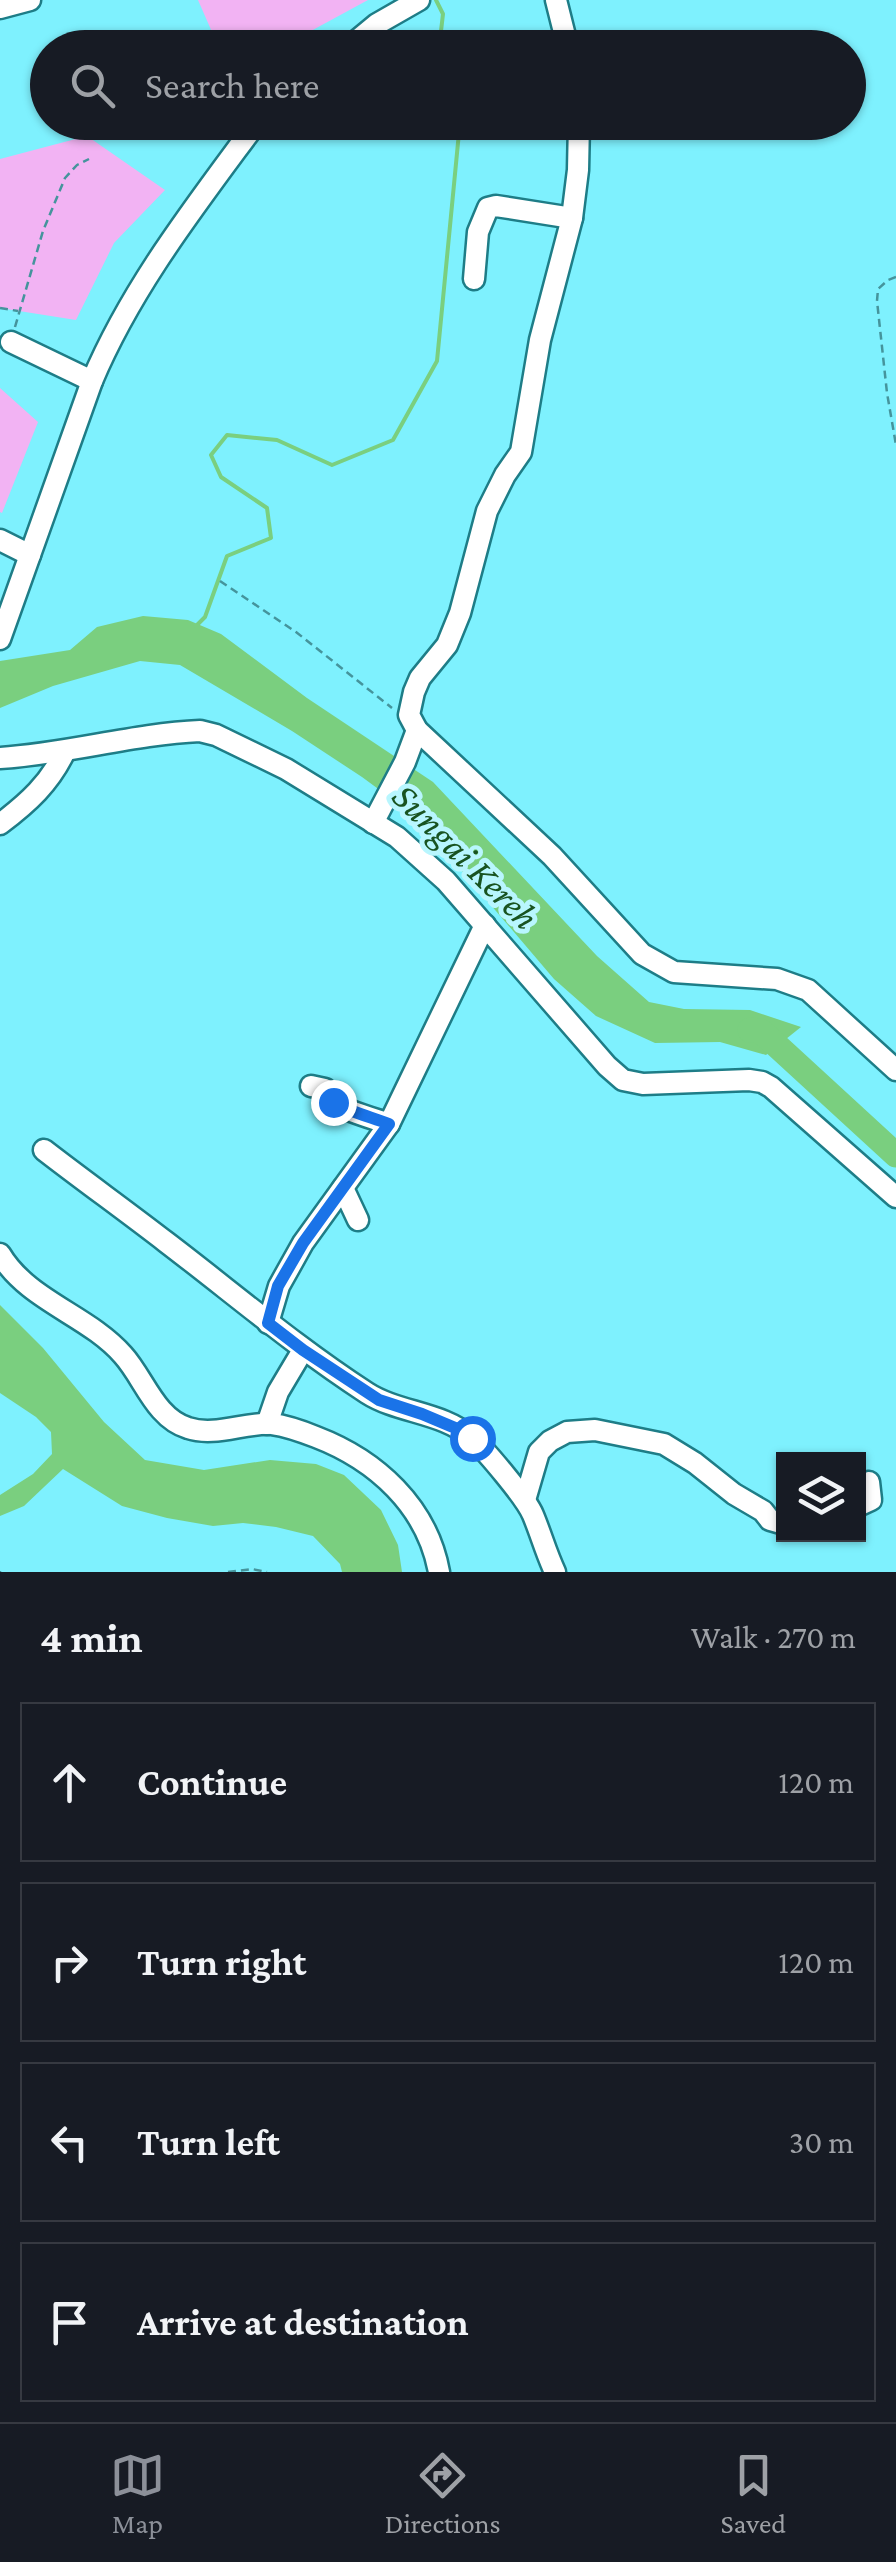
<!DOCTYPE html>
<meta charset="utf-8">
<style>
:root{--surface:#171b24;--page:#20242c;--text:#f1f3f6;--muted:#9ea1a6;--line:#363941;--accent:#8c9099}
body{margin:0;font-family:"Crimson Pro",serif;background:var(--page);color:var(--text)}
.controls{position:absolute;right:30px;bottom:30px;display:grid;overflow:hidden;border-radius:0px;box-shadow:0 2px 8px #0004}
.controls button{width:90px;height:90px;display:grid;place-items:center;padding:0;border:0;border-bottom:2px solid var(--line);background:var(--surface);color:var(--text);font:50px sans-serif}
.stop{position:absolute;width:30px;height:30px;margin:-22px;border:8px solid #1a73e8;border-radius:50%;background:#fff}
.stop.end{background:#1a73e8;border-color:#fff;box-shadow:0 2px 10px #0008}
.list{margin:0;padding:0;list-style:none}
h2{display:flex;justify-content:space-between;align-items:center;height:130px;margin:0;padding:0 40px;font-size:42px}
h2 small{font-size:32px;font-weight:400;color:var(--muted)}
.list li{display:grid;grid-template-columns:65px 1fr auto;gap:30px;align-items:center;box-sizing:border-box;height:160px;margin:0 20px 20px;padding:0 20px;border:2px solid var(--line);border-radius:0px}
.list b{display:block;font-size:38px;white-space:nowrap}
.list em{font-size:32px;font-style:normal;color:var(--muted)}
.icon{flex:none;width:55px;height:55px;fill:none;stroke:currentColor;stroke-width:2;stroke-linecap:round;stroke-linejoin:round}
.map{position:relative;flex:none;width:896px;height:1572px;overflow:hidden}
.search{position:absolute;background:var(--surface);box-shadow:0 2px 8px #0004;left:30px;right:30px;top:30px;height:110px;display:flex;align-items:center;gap:25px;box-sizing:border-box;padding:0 35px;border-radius:55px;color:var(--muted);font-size:38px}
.sheet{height:850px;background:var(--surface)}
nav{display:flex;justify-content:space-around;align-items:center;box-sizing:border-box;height:140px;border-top:2px solid var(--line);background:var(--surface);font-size:28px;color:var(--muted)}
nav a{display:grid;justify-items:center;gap:5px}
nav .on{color:var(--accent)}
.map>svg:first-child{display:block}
</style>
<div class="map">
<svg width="896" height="1572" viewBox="0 0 896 1572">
<rect width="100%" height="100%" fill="#7ef1fe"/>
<g fill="#f2b3f3">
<polygon points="198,0 368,0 298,38 289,47 219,48"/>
<polygon points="87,136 165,190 114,243 76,320 0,308 0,159"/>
<polygon points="0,388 38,422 2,513 0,512"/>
</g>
<g fill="#7acf7f">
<polygon points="143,616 188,620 221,634 307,698 433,782 597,956 649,1002 684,1009 750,1010 801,1027 766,1055 720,1042 655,1043 596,1016 554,979 415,816 362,777 292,731 180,665 140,661 53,686 0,708 0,661 70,650 97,627"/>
<polygon points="0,1305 43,1348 104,1422 145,1460 204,1470 270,1460 316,1464 344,1475 381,1510 398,1545 402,1572 342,1572 340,1564 313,1536 276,1527 243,1523 213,1526 167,1518 122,1506 63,1469 24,1506 0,1516 0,1495 33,1474 52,1454 51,1432 36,1417 0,1393"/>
</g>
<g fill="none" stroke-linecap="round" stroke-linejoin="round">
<g stroke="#7acf7f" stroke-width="4">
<polyline points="436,0 443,14 439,48"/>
<polyline points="196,626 205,617 227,556 271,538 267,508 221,477 211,455 227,435 277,440 332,465 393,440 437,361 460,122"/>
</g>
<polyline stroke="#7acf7f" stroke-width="25" points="750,1030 761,1031 896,1155"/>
<defs>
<g id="minor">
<polyline points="556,0 568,48"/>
<polyline points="0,8 30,0"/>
<polyline points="348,48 377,24 419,0"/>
<polyline points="579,122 578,170 572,218 540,340 521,452 505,475 487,511 460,613 447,645 420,678 414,692 409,715 417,730 552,856 642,954 674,972 777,979 808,990 896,1070"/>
<polyline points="474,279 478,232 488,208 496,206 572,218"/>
<polyline points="11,342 92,381"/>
<polyline points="0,540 30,555"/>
<path d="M0 639 92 381C132 286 196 205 257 122"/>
<path d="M0 758C67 754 133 734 200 731L216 735 286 769 397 837 446 881 607 1066 623 1080 643 1084 749 1080 762 1082 771 1087 896 1197"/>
<polyline points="373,823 405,762 417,730"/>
<path d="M0 824C28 803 50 783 65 751"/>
<path d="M311 1086 325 1089C327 1092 332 1100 335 1103 341 1109 378 1120 389 1124"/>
<path d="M44 1150C84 1181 126 1211 166 1242 233 1293 296 1347 367 1393 398 1413 443 1412 472 1438 486 1451 526 1498 533 1515 541 1534 546 1553 555 1572"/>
<polyline points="343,1188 358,1220"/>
<path d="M0 1254C28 1301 88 1315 123 1355 144 1378 155 1418 188 1428 215 1437 245 1422 272 1424 287 1426 301 1431 316 1437 376 1460 427 1506 439 1572"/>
<polyline points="268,1323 279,1286 303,1243 389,1124 485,925"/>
<polyline points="267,1424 278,1392 303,1350"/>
<polyline points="525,1500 539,1452 550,1441 567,1432 595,1430 664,1444 695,1463 734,1494 763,1511 770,1520 784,1524"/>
<polyline points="858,1506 871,1500 869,1482"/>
</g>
</defs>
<use href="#minor" stroke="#1e7d87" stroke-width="25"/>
<g stroke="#45949c" stroke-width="2.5" stroke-dasharray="8 5" stroke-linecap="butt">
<polyline points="896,277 888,280 878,289 877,301 887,393 896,445"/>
<polyline points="0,308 18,311"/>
<polyline points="15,327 43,231 65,178 77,165 89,159"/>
<polyline points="220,581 296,632 392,708"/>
<polyline points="0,1571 0,1572"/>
<polyline points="228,1572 252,1569 267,1572"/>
</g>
<use href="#minor" stroke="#fff" stroke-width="20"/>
</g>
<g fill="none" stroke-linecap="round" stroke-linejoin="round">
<path stroke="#1a73e8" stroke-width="12" d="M333 1102C350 1112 371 1117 389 1124L303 1243 278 1286 268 1323 303 1350 379 1400 422 1414 460 1430 472 1438"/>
</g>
<g text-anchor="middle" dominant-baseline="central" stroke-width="10" stroke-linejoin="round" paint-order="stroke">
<g font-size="38" font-style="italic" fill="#185320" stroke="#b8f6fe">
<text transform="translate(466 856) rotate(45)">Sungai Kereh</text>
</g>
</g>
</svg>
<div class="controls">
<button><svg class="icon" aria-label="layers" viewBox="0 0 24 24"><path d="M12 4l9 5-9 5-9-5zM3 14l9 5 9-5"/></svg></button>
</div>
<div class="stop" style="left:472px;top:1438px"></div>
<div class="stop end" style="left:333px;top:1102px"></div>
<div class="search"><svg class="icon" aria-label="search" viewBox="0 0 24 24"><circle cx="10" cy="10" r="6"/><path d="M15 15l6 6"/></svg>Search here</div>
</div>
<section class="sheet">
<h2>4 min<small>Walk · 270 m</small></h2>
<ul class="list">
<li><svg class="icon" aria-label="ahead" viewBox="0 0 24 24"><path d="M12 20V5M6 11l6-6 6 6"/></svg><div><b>Continue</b></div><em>120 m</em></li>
<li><svg class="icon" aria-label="right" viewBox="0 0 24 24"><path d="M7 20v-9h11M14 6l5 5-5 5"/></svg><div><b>Turn right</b></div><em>120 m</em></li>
<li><svg class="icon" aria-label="left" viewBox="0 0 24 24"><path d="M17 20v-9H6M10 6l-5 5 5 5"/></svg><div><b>Turn left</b></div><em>30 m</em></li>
<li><svg class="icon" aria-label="arrive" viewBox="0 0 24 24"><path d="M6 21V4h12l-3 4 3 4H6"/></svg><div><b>Arrive at destination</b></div></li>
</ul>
</section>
<nav>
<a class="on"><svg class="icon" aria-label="map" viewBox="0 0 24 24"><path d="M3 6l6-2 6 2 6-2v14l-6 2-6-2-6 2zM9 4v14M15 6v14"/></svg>Map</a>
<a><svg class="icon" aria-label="directions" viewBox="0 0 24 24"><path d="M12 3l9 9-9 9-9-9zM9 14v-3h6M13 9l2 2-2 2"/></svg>Directions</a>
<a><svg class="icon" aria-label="saved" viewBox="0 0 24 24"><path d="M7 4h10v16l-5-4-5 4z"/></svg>Saved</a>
</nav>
